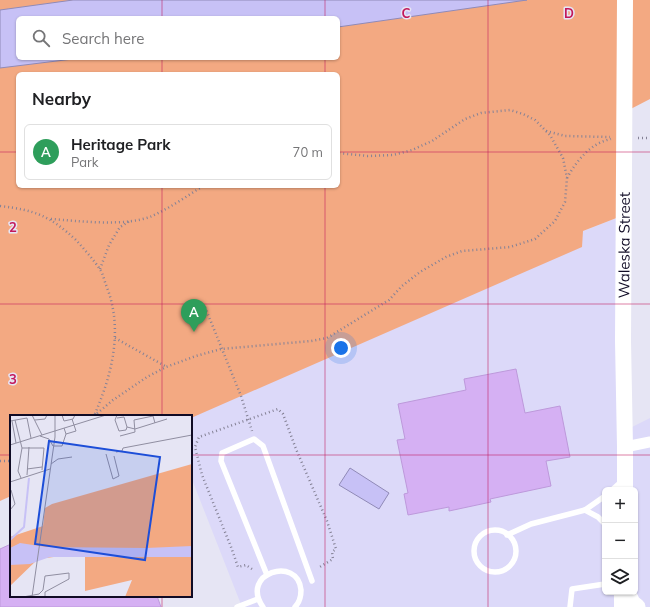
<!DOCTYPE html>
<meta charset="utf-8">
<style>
:root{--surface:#fff;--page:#f6f6f6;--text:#202124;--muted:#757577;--line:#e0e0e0;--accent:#1a73e8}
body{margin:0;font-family:Mulish,sans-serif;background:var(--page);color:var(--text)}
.controls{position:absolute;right:12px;bottom:12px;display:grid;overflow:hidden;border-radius:6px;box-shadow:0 1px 3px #0004}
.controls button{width:36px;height:36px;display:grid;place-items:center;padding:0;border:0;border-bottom:1px solid var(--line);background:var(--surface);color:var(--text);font:20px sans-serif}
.you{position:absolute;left:341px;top:348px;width:14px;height:14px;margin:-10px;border:3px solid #fff;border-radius:50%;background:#1a73e8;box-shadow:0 0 0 6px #1a73e833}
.badge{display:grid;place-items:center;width:26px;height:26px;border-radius:50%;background:var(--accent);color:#fff;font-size:13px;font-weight:700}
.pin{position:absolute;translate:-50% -33px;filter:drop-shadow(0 1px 2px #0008)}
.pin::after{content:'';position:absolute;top:21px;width:14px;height:12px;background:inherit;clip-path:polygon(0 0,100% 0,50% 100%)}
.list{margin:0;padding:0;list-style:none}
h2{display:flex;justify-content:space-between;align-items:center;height:52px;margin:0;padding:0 16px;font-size:17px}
h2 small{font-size:13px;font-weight:400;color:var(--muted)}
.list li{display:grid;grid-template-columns:26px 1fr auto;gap:12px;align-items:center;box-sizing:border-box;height:56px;margin:0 8px 8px;padding:0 8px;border:1px solid var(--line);border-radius:6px}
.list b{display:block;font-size:15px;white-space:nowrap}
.list p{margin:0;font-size:13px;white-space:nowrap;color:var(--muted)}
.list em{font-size:13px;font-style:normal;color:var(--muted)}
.icon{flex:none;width:22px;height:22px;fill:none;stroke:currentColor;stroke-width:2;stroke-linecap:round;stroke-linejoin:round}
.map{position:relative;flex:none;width:650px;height:607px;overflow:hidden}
.search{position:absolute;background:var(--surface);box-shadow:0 1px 3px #0004;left:16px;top:16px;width:324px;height:44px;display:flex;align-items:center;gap:10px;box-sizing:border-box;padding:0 14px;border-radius:6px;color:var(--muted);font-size:15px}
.panel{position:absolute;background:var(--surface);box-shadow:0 1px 3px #0004;left:16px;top:72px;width:324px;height:116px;border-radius:6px}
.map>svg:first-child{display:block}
</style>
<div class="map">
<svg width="650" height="607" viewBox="0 0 650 607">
<rect width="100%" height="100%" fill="#e6e5f4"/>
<path fill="#dcd9f9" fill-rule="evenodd" d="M619 217 622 432 650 418V607H242L191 477V416L159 398ZM605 490H635V592H605Z"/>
<path fill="#f3a982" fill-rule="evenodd" d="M0 0H650V99L621 114 619 217 583 231 582 247 191 418V416H11V496L0 501ZM18 18H338V58H18ZM18 74H338V186H18Z"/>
<g fill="#c7c1f6" stroke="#908ab7">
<polygon points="73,0 527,0 338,27 338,18 18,18 18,58 81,58 0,68 0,10"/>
<polygon points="350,468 389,493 379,509 339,485"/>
</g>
<g fill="#d5b0f3" stroke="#bd99db">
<polygon points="516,369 525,413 560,406 570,457 546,461 551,486 490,499 491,502 449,511 449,507 408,515 404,494 408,493 397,440 405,439 398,404 466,390 464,379"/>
<polygon points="11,544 11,596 157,596 161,607 0,607 0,549"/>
</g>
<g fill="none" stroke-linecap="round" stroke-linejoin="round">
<g stroke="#858296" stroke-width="2.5" stroke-dasharray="1 3" stroke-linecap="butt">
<polyline points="546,131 565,136 610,137"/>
<polyline points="638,138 650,138"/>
<path d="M567 178C577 160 591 143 611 139"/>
<path d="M0 206C35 210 50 216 76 240 84 249 93 259 99 268 103 273 104 280 106 285 124 329 112 375 94 416"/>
<path d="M51 219C79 221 126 227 152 216 170 208 187 196 203 186"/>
<polyline points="100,269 109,245 120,227 130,221"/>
<polyline points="205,307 241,396 252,431"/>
<polyline points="115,338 165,366"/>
<polyline points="94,416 113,400 147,377 166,367 196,356 221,349 311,341 327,338 389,300 402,286 420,272 446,257 462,251 510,247 535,239 555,221 565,202 567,178 563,158 550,135 535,120 523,114 510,110 481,113 465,119 432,141 412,150 393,155 368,156 338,153"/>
<polyline points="0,461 11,461"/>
<polyline points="252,569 246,565 238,567 231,547 202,475 195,447 199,437 278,409 283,414 296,449 327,521 336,549 332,552 333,559 318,568"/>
</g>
<g stroke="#fff" stroke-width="5.5">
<polyline points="612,490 622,481"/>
<polyline points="585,510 598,517 605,524"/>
<circle cx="495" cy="551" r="21"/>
<polyline points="507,535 531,524 585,510 605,496"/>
<polyline points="267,575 221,461 222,453 254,439 263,446 312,581"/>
<polyline points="237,607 258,599"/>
<path d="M263 607C239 573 298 555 301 590 301 596 300 602 295 607"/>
<polyline points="570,607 572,589 605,584"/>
</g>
<polyline stroke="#fff" stroke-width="11" points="625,447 650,442"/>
<g stroke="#fff" stroke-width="16">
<path id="s1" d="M625 490V447L623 341 625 0"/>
<polyline points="622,607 622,592"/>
</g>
<polyline stroke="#fff" stroke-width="17" points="627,592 632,603 637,607"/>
</g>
<path fill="none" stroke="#c2185b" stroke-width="1" stroke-opacity="0.55" d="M162 0V18M325 0V18M488 0V607M162 58V74M325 58V74M0 152H18M338 152H650M162 186V416M325 186V607M0 304H650M0 455H11M191 455H650M162 596V607"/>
<g text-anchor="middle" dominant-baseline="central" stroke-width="3" stroke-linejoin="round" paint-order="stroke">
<g font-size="15" fill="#100b25" stroke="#e6e5f4">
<text stroke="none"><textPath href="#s1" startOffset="245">Waleska Street</textPath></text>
</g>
</g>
<g transform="translate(10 415)">
<rect width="182" height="182" fill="#e6e5f4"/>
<path d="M182 49V182H115L122 165 75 176V138L28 144 0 171V122L33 111 35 93 42 89Z" fill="#f3a982"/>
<path d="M10 128 36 132 136 133 182 131V142H40L20 149 0 150V133Z" fill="#c7c1f6"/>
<path fill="none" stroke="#c7c1f6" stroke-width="2" d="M0 125 14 112 19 63"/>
<path fill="none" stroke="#908ea1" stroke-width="1" d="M22 0 32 20M52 0 54 6 63 4 65 0M107 0 105 5 109 16 116 15 117 12 125 14 157 4M107 3 114 2 117 12M5 5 12 33H34L32 55M25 5 35 4 37 0M0 6 17 3 21 23M2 6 6 28M56 19 66 16 62 4M30 21 39 24 43 31M110 21 125 17 124 5 143 1 145 8M0 30 96 0M43 31H52L56 19 54 13M106 37 112 36 113 33 182 20M96 39 103 64 109 61 104 41M41 49 48 44 62 42M17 54 32 52M17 60 19 32M11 63 8 56 12 33M0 67 40 54M0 95 5 89 1 75M13 182 29 179 33 175 35 161 59 158V164L35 177V182M22 182 45 22V0"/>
<path fill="#1d4ed8" fill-opacity="0.15" stroke="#1d4ed8" stroke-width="2" d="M39 26 150 42 135 145 25 129Z"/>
<rect width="182" height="182" fill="none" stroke="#100b25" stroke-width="2"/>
</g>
<g font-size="13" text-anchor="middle" font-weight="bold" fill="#c2185b" stroke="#e6e5f4" stroke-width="3" stroke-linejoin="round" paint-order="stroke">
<text x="406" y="18">C</text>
<text x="569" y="18">D</text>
<text x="13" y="232">2</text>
<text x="13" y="384">3</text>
</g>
</svg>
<div class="controls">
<button>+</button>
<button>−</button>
<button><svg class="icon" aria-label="layers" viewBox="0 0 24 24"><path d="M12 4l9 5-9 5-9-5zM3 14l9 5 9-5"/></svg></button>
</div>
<div class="you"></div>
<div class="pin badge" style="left:194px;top:332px;background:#2e9e5b">A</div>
<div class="search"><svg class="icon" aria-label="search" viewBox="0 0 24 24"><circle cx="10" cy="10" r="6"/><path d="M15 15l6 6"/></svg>Search here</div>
<section class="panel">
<h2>Nearby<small></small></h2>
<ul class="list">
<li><span class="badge" style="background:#2e9e5b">A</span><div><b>Heritage Park</b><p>Park</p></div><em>70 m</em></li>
</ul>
</section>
</div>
